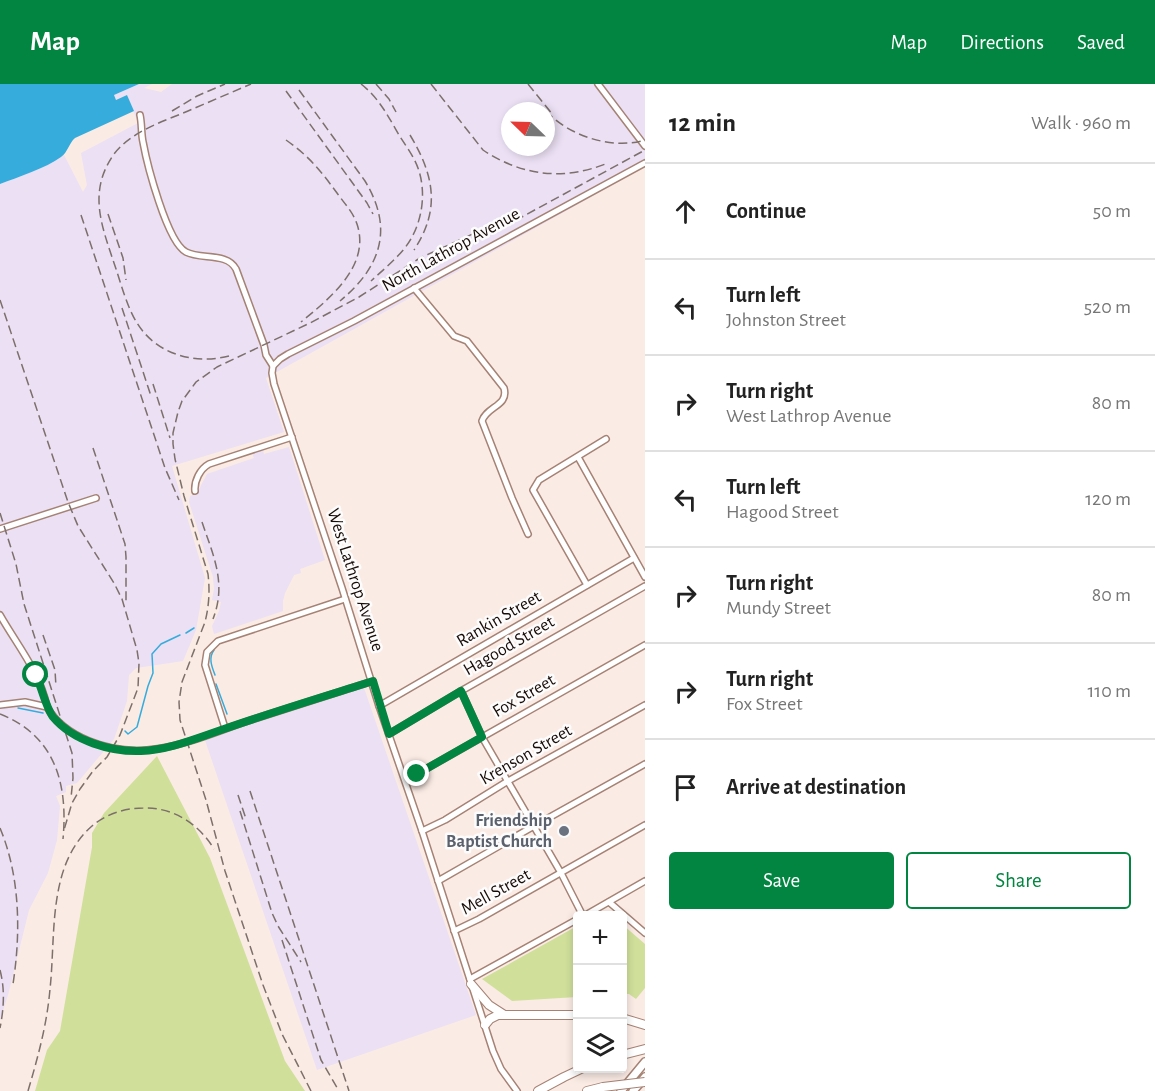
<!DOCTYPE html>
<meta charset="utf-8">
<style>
:root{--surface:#fff;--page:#f2f2f2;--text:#222;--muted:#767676;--line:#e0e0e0;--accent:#028540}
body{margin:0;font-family:"Alegreya Sans",sans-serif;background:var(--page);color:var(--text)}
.controls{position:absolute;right:18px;bottom:18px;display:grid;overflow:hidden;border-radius:6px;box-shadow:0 3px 9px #0003}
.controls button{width:54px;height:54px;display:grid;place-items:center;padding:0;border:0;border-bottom:2px solid var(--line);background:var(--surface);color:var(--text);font:30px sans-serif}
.compass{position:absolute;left:501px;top:18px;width:54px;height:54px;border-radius:50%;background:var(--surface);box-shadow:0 3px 9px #0003;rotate:293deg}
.stop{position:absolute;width:18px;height:18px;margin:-14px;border:4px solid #028540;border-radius:50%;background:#fff}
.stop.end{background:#028540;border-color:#fff;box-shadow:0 2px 6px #0008}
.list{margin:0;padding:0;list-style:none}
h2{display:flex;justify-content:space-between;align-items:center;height:78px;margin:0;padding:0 24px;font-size:26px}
h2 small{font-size:20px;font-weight:400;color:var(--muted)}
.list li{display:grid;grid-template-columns:39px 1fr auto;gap:18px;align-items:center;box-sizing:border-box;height:96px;padding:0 24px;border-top:2px solid var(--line)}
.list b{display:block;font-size:22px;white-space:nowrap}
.list p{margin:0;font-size:20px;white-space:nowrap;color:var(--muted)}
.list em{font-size:20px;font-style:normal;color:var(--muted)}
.actions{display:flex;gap:12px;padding:18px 24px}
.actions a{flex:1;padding:14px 0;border:2px solid var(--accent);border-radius:6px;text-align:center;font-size:21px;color:var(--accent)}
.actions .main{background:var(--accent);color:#fff}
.icon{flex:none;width:33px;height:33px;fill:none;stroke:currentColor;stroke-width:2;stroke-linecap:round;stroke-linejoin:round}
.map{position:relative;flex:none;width:645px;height:1007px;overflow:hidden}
header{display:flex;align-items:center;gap:36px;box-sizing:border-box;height:84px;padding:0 30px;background:var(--accent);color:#fff}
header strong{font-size:28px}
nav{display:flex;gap:33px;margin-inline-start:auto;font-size:21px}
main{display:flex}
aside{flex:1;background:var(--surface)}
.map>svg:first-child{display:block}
</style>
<header>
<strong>Map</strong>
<nav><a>Map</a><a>Directions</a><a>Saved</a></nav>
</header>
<main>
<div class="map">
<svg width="645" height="1007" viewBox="0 0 645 1007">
<rect width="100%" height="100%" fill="#fbebe5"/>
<g fill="#ebe0f4" fill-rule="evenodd">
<path d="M139 0H152L144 4 161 8 172 0H645V83L266 294 284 348 172 382 205 494 196 546 183 577 136 584 129 591 127 617 114 655 77 699 66 702V708L56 712 60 722 57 756 48 789 29 826 8 911 0 936V100L37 85 64 71 83 108 87 101 81 69 138 39 127 11 116 16 114 11ZM510 27H546V63H510Z"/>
<polygon points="289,363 325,476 300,485 301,489 294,491 285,509 283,517 283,527 214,550 212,542 219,527 221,518 212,516 214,505 213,493 189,418 190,412 197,409 207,390 254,374 252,369 263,366 264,370"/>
<polygon points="363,601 476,931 317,986 205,656"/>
</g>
<g fill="#d0e09b">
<polygon points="157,672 210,774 285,977 305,1007 35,1007 47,966 60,947 92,763 92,749 104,729"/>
<polygon points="623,841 645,860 645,904 636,915 629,910 623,910"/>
<polygon points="577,842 577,913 512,917 482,895"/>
</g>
<path fill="#36acdc" d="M0 0H139L114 11 116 16 127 11 134 27 75 54C69 59 68 68 61 73 46 84 18 93 0 100Z"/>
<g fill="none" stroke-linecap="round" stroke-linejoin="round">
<g stroke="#36acdc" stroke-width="1.5">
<polyline points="186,549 194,544"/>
<path d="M214 566C208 574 212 583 215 591"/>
<polyline points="216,600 227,630"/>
<polyline points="18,624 43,629"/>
<polyline points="125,647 128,650 137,643 148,602 153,589 152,570 161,560 180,551"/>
</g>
<defs>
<g id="minor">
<polyline points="598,0 645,62"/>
<path d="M140 31C142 40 141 49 143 58 147 80 167 158 186 168 201 176 227 168 236 185L264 261 266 271 273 282 272 289 274 300 342 504 379 622 422 747 493 967 501 985 517 1007"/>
<path d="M414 204 454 252 467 257 504 304C509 322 487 322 482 337L512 414 528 450"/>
<polyline points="273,282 280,275 288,270 354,237 645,79"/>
<polyline points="578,373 645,493"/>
<path d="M195 407C194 397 200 385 209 380L292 353"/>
<polyline points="0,445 96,414"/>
<polyline points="587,501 533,406 539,396 606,355"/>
<path d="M0 531C17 561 40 588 47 623"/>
<polyline points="461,607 482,653 561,789 583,832"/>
<path d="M0 621 25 618 47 623C56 639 72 650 89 657 147 681 196 654 251 636 291 623 332 610 373 597"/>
<polyline points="379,622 634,474"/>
<polyline points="225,644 205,581 207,568 218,557 345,515"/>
<polyline points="389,650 461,607 645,502"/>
<polyline points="417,690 645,561"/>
<polyline points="422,747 445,736 508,697 645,621"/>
<polyline points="438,797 534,742 645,680"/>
<polyline points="609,818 645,849"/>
<polyline points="584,832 645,797"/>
<polyline points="454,847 479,835 645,741"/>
<polyline points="470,895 578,835"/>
</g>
<g id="major">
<polyline points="621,1007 645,978"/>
<polyline points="633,1007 645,993"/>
</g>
<g id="highway">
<polyline points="471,900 489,921 503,930"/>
<polyline points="622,934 645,941"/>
<polyline points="485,941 490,935 498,931 578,931"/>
<polyline points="622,971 645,965"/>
<polyline points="538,1007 564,993 583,984"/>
<polyline points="587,1007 603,1003"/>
</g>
</defs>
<use href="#minor" stroke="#a58274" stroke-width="8"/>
<use href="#major" stroke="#a58274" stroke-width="10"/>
<use href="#highway" stroke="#a58274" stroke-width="10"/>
<use href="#minor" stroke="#fff" stroke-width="5"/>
<use href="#major" stroke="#fff" stroke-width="7"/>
<use href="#highway" stroke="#fff" stroke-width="8"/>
<g stroke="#7d6f6a" stroke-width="1.5" stroke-dasharray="9 4.5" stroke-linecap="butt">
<path d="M361 0C379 14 388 32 399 51 406 62 415 74 419 87 427 113 421 144 404 165 394 177 382 187 371 197"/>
<polyline points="376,0 389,15 396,28"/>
<path d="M431 0 483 66C522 92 564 97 608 79"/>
<polyline points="528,0 553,31"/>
<path d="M299 6 365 97C394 145 381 183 340 217"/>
<polyline points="286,7 367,119 373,130"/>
<polyline points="172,27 197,12 225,0"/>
<path d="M546 27C569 52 612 66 645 56"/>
<path d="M410 51C434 91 441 125 414 166"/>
<path d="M286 56C310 73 320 86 337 109 344 119 353 128 357 140 371 182 329 215 301 238"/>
<polyline points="108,130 123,174 126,196"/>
<polyline points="81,131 165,384 179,416"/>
<polyline points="0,216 68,418 78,442 114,499 122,515 137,566 139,579 138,604 120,651 107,673 93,687 80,705 72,719 64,746"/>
<polyline points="122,224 151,312"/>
<path d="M229 272C194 281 156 270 137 239 126 221 121 199 114 179 101 140 88 107 114 70 132 47 162 38 188 27 209 18 230 9 251 0"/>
<polyline points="153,300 170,354"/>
<polyline points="93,364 125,460 126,473 126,518"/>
<polyline points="0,429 16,480 24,520 72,669 73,694 71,714"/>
<path d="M202 438C213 471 227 499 213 535"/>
<polyline points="43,551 55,586 56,603"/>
<path d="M0 630C56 652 68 701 63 755"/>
<polyline points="250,707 349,1007"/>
<polyline points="238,711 246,735"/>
<polyline points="240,727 272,829 278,842 301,878"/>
<path d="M0 744C20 792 21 848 13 900"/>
<polyline points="282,856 321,976 339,1007"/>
<path d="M0 886C5 905 4 924 0 944"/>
<path d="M28 1007C38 973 47 940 50 905 56 851 47 781 92 742 106 730 125 724 143 724 173 723 199 740 214 765"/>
<path d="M311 1007 282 950 263 901 225 787 206 716 180 636 179 618 182 598 205 538C209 522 210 507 208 490L184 412 175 375 173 360V349L178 328 182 317 196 298 217 283 310 239 359 213 420 174 477 148 520 134 645 66"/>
</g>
<defs>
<polyline id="highway-bridge" points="603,1003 645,998"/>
</defs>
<use href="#highway-bridge" stroke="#a58274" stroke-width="10" stroke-linecap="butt"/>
<use href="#highway-bridge" stroke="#fff" stroke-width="8"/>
</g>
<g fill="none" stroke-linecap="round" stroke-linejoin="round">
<path stroke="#028540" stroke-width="8" d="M36 591C41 602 46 624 53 633 73 657 111 668 141 667 169 666 197 654 224 645 273 628 323 613 373 597L389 650 461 607 482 653 417 690"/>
</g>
<circle fill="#6b7280" stroke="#fcfcfc" stroke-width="2" cx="564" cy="747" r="6"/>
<g text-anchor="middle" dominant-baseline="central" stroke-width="5" stroke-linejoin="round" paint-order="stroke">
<g font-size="18" fill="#180b07" stroke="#fcfcfc">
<text transform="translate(451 166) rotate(-29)">North Lathrop Avenue</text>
<text transform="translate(355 496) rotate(72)">West Lathrop Avenue</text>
<text transform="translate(499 535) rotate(-30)">Rankin Street</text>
<text transform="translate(509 562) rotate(-30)">Hagood Street</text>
<text transform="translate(524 612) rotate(-30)">Fox Street</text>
<text transform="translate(526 671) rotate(-30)">Krenson Street</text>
<text transform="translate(496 808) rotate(-29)">Mell Street</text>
</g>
<g font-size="18" font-weight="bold" fill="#5b616d" stroke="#fcfcfc" text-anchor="end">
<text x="552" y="737">Friendship<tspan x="552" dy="21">Baptist Church</tspan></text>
</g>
</g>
</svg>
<div class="controls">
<button>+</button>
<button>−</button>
<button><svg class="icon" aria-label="layers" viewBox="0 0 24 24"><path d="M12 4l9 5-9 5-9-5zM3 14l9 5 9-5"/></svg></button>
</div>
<svg class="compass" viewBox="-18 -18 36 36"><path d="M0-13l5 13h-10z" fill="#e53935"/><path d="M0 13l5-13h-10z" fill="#767676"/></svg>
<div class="stop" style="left:36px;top:591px"></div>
<div class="stop end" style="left:417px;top:690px"></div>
</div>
<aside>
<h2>12 min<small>Walk · 960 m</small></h2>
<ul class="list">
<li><svg class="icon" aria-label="ahead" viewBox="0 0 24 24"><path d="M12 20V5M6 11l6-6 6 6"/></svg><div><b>Continue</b></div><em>50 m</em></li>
<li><svg class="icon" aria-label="left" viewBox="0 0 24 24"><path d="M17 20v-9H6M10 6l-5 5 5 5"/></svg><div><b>Turn left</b><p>Johnston Street</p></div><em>520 m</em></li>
<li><svg class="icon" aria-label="right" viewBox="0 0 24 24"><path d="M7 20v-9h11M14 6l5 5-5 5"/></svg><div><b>Turn right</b><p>West Lathrop Avenue</p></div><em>80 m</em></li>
<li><svg class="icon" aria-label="left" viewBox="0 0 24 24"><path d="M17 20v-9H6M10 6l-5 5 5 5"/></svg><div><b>Turn left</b><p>Hagood Street</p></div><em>120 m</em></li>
<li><svg class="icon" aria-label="right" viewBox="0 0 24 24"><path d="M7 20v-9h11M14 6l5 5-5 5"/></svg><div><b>Turn right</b><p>Mundy Street</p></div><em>80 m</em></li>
<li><svg class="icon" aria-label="right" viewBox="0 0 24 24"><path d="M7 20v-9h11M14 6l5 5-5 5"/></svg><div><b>Turn right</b><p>Fox Street</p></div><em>110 m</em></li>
<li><svg class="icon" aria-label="arrive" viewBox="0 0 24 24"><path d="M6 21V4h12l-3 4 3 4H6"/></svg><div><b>Arrive at destination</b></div></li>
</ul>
<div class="actions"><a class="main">Save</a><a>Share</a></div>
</aside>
</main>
